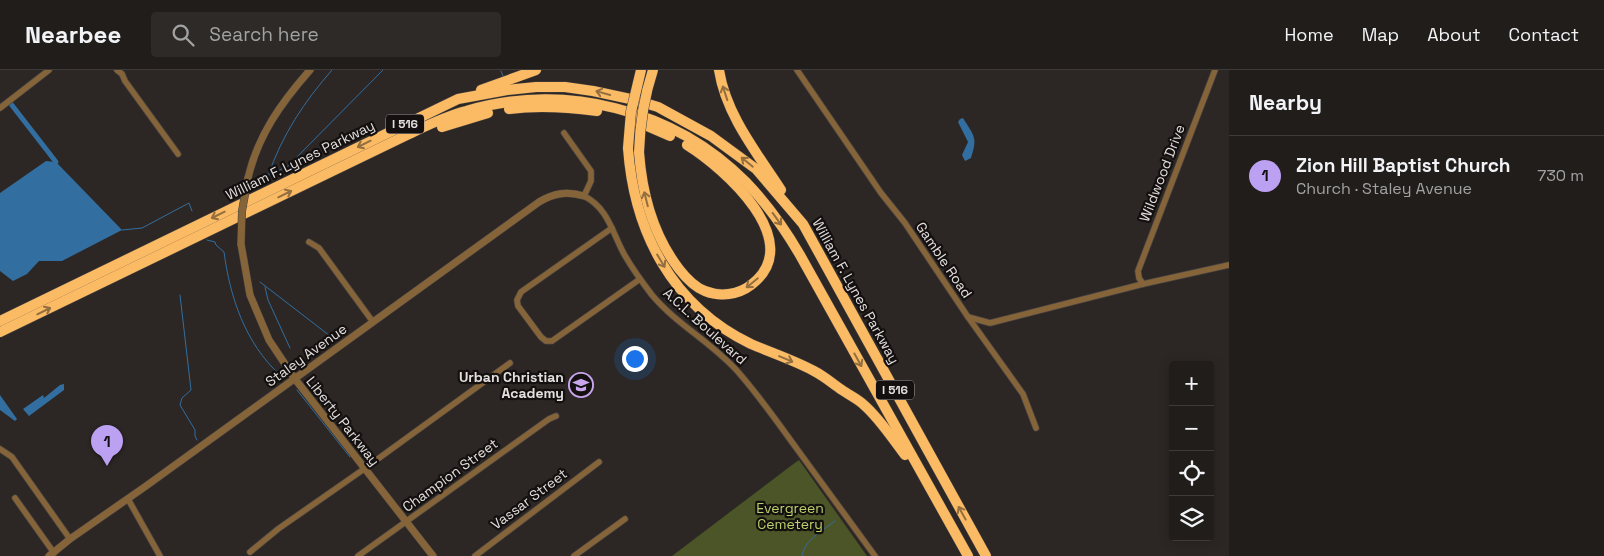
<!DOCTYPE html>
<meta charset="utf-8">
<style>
:root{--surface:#211d1b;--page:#2d2a28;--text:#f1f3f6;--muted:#a2a2a3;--line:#3e3b3a;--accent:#bca0f2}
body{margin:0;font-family:"Space Grotesk",sans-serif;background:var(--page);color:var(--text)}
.controls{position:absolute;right:15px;bottom:15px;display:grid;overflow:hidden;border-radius:5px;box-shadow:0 2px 12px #0003}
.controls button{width:45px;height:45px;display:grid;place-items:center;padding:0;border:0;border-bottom:1px solid var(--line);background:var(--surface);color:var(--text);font:25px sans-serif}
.you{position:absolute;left:634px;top:288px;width:18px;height:18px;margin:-12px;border:4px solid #fff;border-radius:50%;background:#1a73e8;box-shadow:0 0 0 8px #1a73e833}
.badge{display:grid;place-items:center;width:32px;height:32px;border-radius:50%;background:var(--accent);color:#111;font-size:16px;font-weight:700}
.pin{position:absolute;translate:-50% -41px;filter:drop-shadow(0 1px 2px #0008)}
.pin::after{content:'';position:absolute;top:26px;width:18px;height:15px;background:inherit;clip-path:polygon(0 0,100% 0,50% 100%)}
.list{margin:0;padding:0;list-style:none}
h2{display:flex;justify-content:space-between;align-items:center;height:65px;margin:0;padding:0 20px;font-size:21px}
h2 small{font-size:16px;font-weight:400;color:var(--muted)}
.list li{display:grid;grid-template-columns:32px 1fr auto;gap:15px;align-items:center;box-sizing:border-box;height:80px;padding:0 20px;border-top:1px solid var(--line)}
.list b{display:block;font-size:19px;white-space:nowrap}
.list p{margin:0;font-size:16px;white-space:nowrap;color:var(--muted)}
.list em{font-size:16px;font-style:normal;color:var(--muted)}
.icon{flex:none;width:28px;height:28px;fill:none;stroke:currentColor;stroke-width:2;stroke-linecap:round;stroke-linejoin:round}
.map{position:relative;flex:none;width:1229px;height:486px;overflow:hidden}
header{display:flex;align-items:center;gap:30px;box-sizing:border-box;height:70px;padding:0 25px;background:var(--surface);border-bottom:1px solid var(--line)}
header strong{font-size:24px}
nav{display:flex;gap:28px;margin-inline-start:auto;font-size:18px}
.search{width:350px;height:45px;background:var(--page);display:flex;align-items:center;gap:12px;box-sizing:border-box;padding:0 18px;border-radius:5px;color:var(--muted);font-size:19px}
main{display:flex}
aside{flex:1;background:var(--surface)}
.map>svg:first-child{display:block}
</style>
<header>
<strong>Nearbee</strong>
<div class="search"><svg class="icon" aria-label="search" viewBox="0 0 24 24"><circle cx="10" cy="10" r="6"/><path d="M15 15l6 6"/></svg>Search here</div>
<nav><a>Home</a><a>Map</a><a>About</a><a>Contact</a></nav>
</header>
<main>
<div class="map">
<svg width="1229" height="486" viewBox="0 0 1229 486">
<rect width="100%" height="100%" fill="#2c2724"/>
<polygon fill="#4b5527" points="799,390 867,486 672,486 792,395"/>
<g fill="#326ea0">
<path d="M963 48C974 66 978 67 971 88L965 91 962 85 968 72 958 52 960 49Z"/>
<polygon points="46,91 56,92 122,160 62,191 39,191 27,204 13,211 0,201 0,123"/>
<polygon points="64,314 64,320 29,346 23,339 43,325 44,328 60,315"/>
<polygon points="0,325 17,349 15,351 0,340"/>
</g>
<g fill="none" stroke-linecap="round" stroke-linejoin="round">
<g stroke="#326ea0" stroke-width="1">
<polyline points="501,1 503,6"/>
<polyline points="267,106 288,96 383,0"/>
<path d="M268 106C282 65 304 32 332 0"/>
<polyline points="122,160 142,158 189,133 192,141"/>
<path d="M207 170 215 172 216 175 224 182C230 227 245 273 280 305"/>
<polyline points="260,212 334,269 333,273"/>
<polyline points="265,217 268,230 290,278"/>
<polyline points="180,225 191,320 182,328 180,335 195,360 195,366 197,370"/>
<polyline points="297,320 350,387"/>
<path d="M802 486C805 469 822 461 835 451"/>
</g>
<polyline stroke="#326ea0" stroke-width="5" points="11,34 56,92"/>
<defs>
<g id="minor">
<polyline points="117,0 122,4 125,11 178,84"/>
<polyline points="797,0 881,123 905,153 968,247 990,253 1143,214 1229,195"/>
<polyline points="0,38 49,0"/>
<path d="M564 63 591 101V111L584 126C608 138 612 162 624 184 632 198 642 212 652 225 677 255 713 273 739 303 760 327 778 353 797 379 823 415 849 450 875 486"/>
<polyline points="612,158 521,222 517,230 518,236 541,267 546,271 552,271 640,209"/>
<polyline points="309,172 319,178 373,252"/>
<polyline points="1143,214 1139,208 1138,201 1215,0"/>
<polyline points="968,247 1023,324 1036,358"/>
<polyline points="0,379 12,387 70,469"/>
<polyline points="15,428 54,483"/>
<polyline points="128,429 160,486"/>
<polyline points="250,482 278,459 364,399 510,293"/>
<polyline points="358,486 549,349 556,346"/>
<polyline points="475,486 599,392"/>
<polyline points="574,486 625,449"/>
</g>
<g id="tertiary">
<path d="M248 108C258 65 281 33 310 0"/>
<polyline points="241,174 250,225 269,270 295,309 433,486"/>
<path d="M49 486 70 469 146 416 539 132C554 123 567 121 584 126"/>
</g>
<g id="motorway">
<path d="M719 0C726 45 757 83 781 120"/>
<polyline points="481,20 536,0"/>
<path d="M509 39C538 35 568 37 597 41"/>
<polyline points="633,50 670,66"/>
<polyline points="442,57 488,43"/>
<path d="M628 78C634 162 672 236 751 274 772 283 794 290 814 301 824 306 833 314 842 320 849 325 858 329 864 335 880 349 892 368 905 385"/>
<path d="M639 82C642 124 653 165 679 199 686 208 694 217 705 221 720 227 738 225 751 215 808 172 724 98 687 75"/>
<polyline points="0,251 458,29 507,20 536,17 565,17 593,21 635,30 658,37 711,66 756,99 803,154 986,486"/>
<path d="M0 262 409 64C428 55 446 46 466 41 564 12 674 39 746 112 767 134 785 159 800 185L968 486"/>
</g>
</defs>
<use href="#minor" stroke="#494442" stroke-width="7"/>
<use href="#tertiary" stroke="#494442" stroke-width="8"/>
<use href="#motorway" stroke="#494442" stroke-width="11"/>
<use href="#minor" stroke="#85643a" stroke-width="5.5"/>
<use href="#tertiary" stroke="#85643a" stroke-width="7"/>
<use href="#motorway" stroke="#fbba64" stroke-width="10"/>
<defs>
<polyline id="tertiary-bridge" points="241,174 242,141 248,108"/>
<g id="motorway-bridge">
<polyline points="628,78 631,42 641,0"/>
<path d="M639 82C640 53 644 27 653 0"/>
</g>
</defs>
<use href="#tertiary-bridge" stroke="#494442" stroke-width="8" stroke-linecap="butt"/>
<use href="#motorway-bridge" stroke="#494442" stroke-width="11" stroke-linecap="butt"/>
<use href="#tertiary-bridge" stroke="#85643a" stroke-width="7"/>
<use href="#motorway-bridge" stroke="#fbba64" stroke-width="10"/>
</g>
<defs><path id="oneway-shaft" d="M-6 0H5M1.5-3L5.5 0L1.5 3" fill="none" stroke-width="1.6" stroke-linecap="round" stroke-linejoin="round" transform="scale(1.25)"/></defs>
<g stroke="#936e3e">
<use href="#oneway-shaft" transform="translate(603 23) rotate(-165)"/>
<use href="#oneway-shaft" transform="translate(725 23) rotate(-108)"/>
<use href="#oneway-shaft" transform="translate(364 74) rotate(154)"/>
<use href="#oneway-shaft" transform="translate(747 92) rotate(-141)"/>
<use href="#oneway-shaft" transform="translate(285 124) rotate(-26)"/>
<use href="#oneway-shaft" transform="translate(646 129) rotate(-104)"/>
<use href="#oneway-shaft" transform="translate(218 145) rotate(154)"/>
<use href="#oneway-shaft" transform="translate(777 149) rotate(54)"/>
<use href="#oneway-shaft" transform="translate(661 191) rotate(59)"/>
<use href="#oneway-shaft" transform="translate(752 213) rotate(141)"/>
<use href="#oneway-shaft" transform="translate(44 241) rotate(-26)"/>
<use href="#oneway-shaft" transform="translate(786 289) rotate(23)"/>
<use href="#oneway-shaft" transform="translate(858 290) rotate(61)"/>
<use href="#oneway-shaft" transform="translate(962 443) rotate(-119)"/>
</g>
<defs>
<symbol id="school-ring" viewBox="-11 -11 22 22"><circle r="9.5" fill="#13100f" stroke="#c9a5ee" stroke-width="1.5"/><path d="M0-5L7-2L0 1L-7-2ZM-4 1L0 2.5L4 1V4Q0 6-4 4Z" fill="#c9a5ee"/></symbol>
</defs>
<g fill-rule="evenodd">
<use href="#school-ring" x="567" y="301" width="28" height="28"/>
</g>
<g text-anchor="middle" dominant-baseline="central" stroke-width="4.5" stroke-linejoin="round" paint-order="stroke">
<g fill="#13100f" stroke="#a5a1a0" stroke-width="1">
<rect x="386" y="44.5" width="38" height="19" rx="4"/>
<rect x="876" y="310.5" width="38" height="19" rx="4"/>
</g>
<g font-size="12" font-weight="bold" fill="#e3dfde">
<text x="405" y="54">I 516</text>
<text x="895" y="320">I 516</text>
</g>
<g font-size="14" fill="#e3dfde" stroke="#13100f">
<text transform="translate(300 90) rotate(-26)">William F. Lynes Parkway</text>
<text transform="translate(1162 103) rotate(-69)">Wildwood Drive</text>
<text transform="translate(944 190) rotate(56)">Gamble Road</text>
<text transform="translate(856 221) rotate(61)">William F. Lynes Parkway</text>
<text transform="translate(705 256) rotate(42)">A.C.L. Boulevard</text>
<text transform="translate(306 285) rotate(-36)">Staley Avenue</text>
<text transform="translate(343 351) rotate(52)">Liberty Parkway</text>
<text transform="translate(450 405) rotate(-36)">Champion Street</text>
<text transform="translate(529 429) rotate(-37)">Vassar Street</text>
</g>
<g font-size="14" font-weight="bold" fill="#e3dfde" stroke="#13100f" text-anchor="end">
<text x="564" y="307">Urban Christian<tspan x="564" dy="16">Academy</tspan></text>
</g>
<g font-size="14" fill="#bcd16c" stroke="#13100f">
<text x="790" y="438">Evergreen<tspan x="790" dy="16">Cemetery</tspan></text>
</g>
</g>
</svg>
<div class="controls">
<button>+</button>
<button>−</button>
<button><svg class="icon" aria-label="locate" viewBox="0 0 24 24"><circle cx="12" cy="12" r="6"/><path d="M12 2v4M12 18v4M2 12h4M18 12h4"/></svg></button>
<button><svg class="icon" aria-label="layers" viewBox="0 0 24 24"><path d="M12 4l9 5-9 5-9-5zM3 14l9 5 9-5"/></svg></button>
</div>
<div class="you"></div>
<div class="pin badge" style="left:107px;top:396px">1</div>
</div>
<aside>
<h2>Nearby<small></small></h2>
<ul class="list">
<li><span class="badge">1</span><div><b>Zion Hill Baptist Church</b><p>Church · Staley Avenue</p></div><em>730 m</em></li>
</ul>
</aside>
</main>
